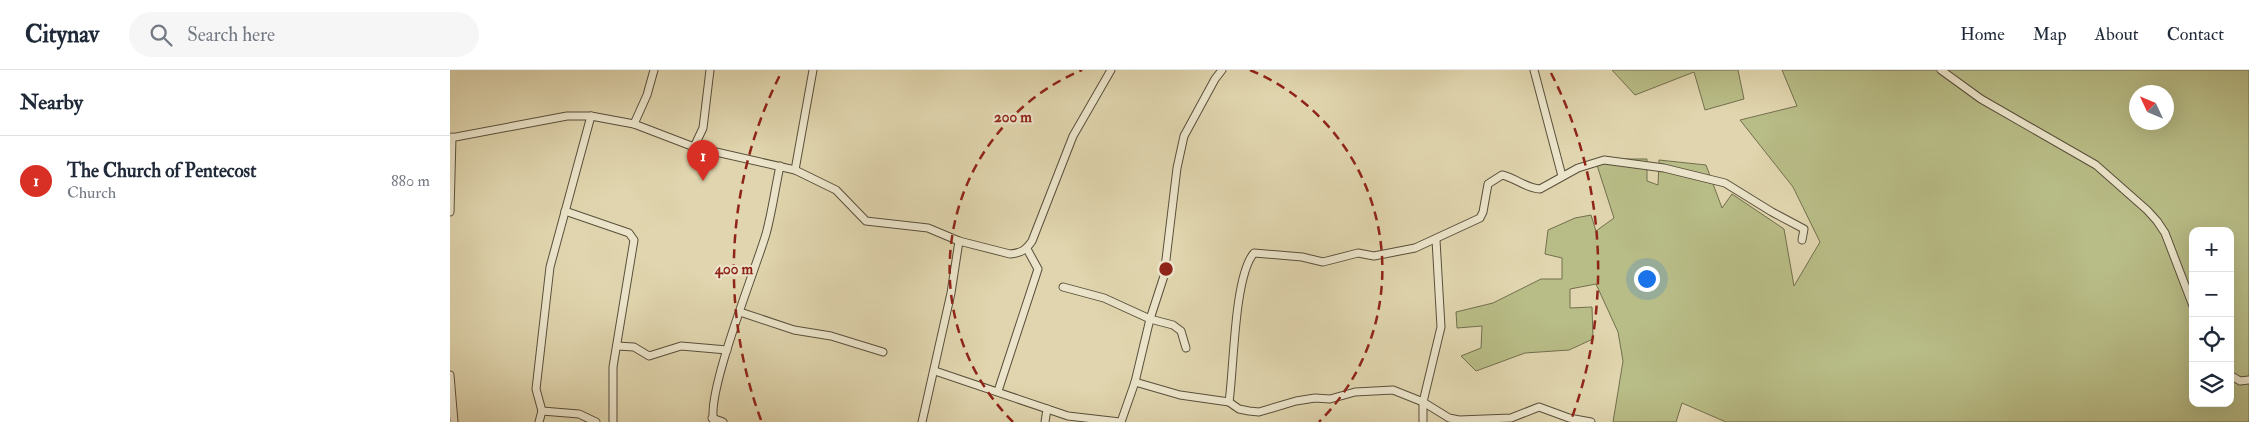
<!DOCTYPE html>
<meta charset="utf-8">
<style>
:root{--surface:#fff;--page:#f6f6f7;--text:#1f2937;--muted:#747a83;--line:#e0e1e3;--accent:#d93025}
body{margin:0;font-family:"IM FELL Double Pica",serif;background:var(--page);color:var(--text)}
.controls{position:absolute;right:15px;bottom:15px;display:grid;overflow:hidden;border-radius:10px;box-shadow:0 5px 20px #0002}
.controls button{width:45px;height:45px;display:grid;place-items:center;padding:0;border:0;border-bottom:1px solid var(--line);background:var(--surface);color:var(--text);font:25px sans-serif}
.compass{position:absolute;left:1679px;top:15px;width:45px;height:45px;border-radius:50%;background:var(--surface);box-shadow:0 5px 20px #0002;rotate:314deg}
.you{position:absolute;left:1196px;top:208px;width:18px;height:18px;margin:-12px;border:4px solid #fff;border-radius:50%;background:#1a73e8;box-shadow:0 0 0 8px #1a73e833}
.badge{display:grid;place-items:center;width:32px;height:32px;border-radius:50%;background:var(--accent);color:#fff;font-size:16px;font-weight:700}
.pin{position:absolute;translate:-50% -41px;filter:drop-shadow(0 1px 2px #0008)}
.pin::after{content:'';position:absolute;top:26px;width:18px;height:15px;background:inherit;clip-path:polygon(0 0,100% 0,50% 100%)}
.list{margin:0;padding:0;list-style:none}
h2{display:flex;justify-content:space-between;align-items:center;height:65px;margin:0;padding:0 20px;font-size:21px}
h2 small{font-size:16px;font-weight:400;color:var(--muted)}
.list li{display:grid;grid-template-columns:32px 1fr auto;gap:15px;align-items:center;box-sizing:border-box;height:90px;padding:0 20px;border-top:1px solid var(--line)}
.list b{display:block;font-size:19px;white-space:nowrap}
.list p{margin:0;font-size:16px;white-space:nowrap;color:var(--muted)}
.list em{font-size:16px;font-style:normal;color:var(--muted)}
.icon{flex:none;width:28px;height:28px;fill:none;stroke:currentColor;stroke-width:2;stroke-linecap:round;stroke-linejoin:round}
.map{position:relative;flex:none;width:1799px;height:352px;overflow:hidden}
header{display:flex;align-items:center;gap:30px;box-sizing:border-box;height:70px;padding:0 25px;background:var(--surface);border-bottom:1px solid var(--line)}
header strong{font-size:24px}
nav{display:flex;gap:28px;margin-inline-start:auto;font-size:18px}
.search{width:350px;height:45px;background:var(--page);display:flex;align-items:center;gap:12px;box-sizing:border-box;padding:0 18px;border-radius:28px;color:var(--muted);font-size:19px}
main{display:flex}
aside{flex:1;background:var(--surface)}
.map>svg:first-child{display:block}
</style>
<header>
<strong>Citynav</strong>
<div class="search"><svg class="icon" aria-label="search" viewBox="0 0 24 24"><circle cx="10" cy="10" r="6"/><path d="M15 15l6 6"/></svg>Search here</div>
<nav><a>Home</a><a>Map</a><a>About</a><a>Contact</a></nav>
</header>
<main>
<aside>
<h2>Nearby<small></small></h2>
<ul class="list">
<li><span class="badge">1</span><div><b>The Church of Pentecost</b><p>Church</p></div><em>880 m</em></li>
</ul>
</aside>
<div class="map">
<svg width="1799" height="352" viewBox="0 0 1799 352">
<rect width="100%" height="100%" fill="#e0d5ae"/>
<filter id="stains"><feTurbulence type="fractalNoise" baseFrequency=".004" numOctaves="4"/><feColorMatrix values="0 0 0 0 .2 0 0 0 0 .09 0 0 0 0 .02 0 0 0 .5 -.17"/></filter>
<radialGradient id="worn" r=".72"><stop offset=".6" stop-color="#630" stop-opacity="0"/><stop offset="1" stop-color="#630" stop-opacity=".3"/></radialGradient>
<g fill="#b8bc86" stroke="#726f4e" fill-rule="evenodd">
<polygon points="1162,0 1288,0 1294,29 1255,40 1244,2 1185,25"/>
<path d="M1332 0H1799V352H1276L1232 333 1226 352H1163L1173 291 1168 262 1146 214 1120 219V238L1142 237 1143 269 1119 280 1075 283 1026 301 1011 286 1031 278 1032 256 1007 258 1006 242 1043 233 1091 209H1112V188L1095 184 1098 160 1125 148 1141 145 1146 161 1164 148 1145 89H1197V111L1208 115 1209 90 1256 95 1272 138 1282 124 1334 159 1344 216 1370 172 1343 117 1290 50 1347 36ZM1686 22H1716V52H1686ZM1743 161H1780V333H1743Z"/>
</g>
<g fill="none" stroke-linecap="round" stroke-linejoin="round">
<defs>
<g id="street">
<polyline points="1084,0 1112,106"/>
<polyline points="1491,0 1531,29 1646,95 1697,140 1707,151 1715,163 1743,236"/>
<polyline points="184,54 197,25 204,0"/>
<path d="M0 68 117 46H141L184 54 244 77 345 100 386 120 416 151 478 158 509 171 560 184C571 183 576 180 582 171L623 66 661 0"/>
<polyline points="244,77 253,58 260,0"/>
<polyline points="345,100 363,0"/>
<polyline points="115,141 179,163 184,170 163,297 163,352"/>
<polyline points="0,142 2,67"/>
<polyline points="613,217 654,228 700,249 723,255 731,261 736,278"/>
<polyline points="290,242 344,260 381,266 433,282"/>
<polyline points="167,276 184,277 199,286 231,276 277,280"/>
<polyline points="485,301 618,346 670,352"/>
<polyline points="0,305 4,352"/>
<polyline points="1780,305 1790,311 1799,310"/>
<polyline points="685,312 730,325 779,332 789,339 799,341 809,342 846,331 865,328 880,329 905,322 943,320 973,332 999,348 1009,350 1061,348 1089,337 1119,348 1141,352"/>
<polyline points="548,321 588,199 577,179"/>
<path d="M779 332C784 298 784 206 804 183L852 187 873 192 908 183 924 186 965 178 1030 148 1033 142 1038 114 1052 105C1066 108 1075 118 1090 119L1128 98 1154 90 1214 98 1275 113 1322 142 1354 159 1352 170"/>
<polyline points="92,341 129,344 146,352"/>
<polyline points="262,348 273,352"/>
<polyline points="89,352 92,341 86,319 100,197 141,46"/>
<path d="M264 352C255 325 306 198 316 164 322 142 325 119 330 96"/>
<polyline points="472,352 501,223 509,171"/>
<polyline points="595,352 597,339"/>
<polyline points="671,352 685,312 700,249 714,206 727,98 734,66 765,9 772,0"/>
<polyline points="973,352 973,332 991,257 986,170"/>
</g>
</defs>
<use href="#street" stroke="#594f3b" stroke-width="9"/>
<use href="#street" stroke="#ebe4ca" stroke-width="7"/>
</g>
<g fill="none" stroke="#8f2418" stroke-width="2.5" stroke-dasharray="9 6">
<path d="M563 352A216 216 0 0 1 632 0M800 0A216 216 0 0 1 869 352"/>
<path d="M311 350A432 432 0 0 1 331 3M1101 3A432 432 0 0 1 1121 350"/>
</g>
<circle cx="716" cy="199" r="8" fill="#8f2418" stroke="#ebe4ca" stroke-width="2.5"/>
<g font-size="15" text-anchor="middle" font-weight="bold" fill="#8f2418" stroke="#ebe4ca" stroke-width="4" stroke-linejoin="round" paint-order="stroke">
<text x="563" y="52">200 m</text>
<text x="284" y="204">400 m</text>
</g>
<rect width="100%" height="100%" filter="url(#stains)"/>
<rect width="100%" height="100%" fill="url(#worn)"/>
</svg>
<div class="controls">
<button>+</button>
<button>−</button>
<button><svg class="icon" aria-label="locate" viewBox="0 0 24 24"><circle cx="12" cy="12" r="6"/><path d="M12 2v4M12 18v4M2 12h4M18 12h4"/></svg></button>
<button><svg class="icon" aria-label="layers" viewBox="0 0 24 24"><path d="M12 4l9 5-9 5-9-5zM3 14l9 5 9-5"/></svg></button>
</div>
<svg class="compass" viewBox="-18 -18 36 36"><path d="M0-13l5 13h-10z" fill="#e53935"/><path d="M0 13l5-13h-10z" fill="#747a83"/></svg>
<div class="you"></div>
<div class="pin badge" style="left:253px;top:111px">1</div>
</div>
</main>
